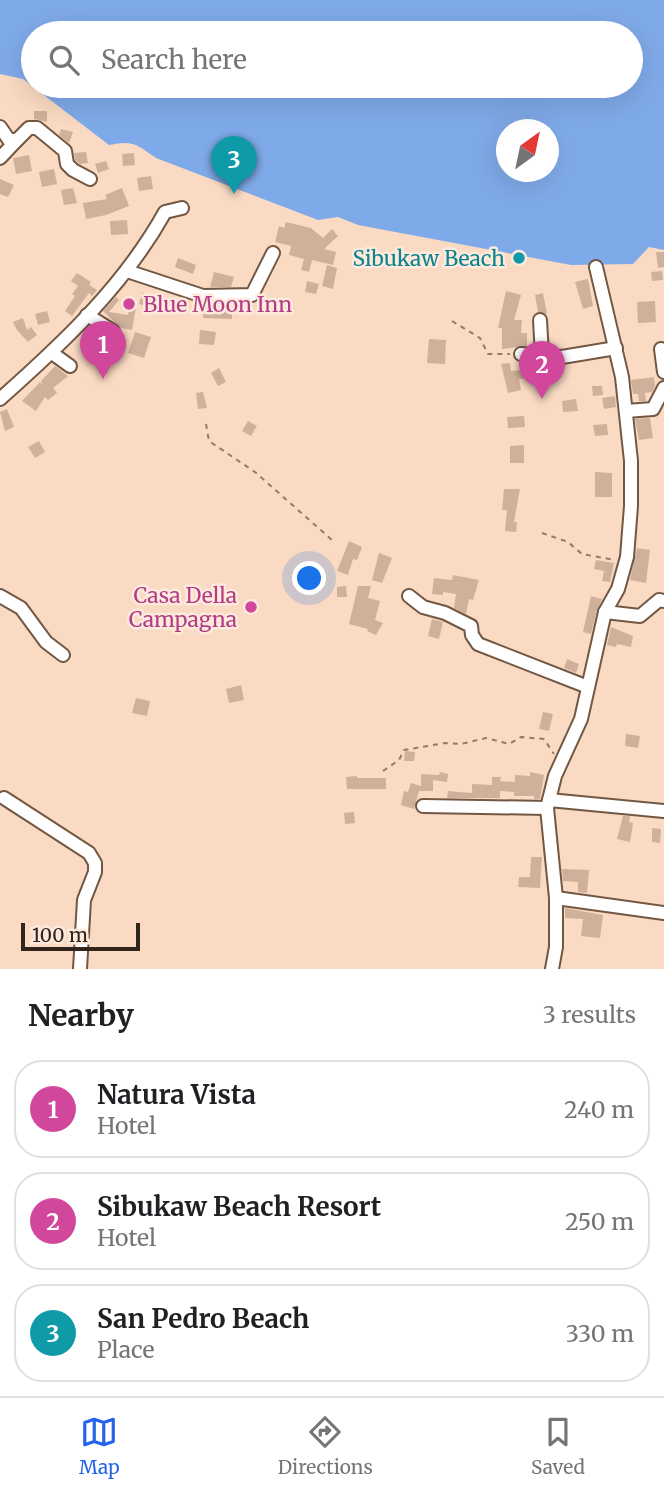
<!DOCTYPE html>
<style>
:root{--surface:#fff;--page:#f6f6f6;--text:#202124;--muted:#757577;--line:#e0e0e0;--accent:#2563eb}
body{margin:0;font-family:Merriweather,serif;background:var(--page);color:var(--text)}
.compass{position:absolute;left:496px;top:119px;width:63px;height:63px;border-radius:50%;background:var(--surface);box-shadow:0 7px 28px #0002;rotate:33deg}
.scale{position:absolute;left:21px;bottom:18px;width:119px;box-sizing:border-box;padding-left:7px;border:4px solid #30241b;border-top:0;font-size:19px;line-height:24px;white-space:nowrap;color:#30241b;-webkit-text-stroke:5px #feeadc;paint-order:stroke}
.you{position:absolute;left:310px;top:579px;width:24px;height:24px;margin:-18px;border:5px solid #fff;border-radius:50%;background:#1a73e8;box-shadow:0 0 0 10px #1a73e833}
.badge{display:grid;place-items:center;width:46px;height:46px;border-radius:50%;background:var(--accent);color:#fff;font-size:23px;font-weight:700}
.pin{position:absolute;translate:-50% -58px;filter:drop-shadow(0 2px 4px #0008)}
.pin::after{content:'';position:absolute;top:37px;width:24px;height:21px;background:inherit;clip-path:polygon(0 0,100% 0,50% 100%)}
.list{margin:0;padding:0;list-style:none}
h2{display:flex;justify-content:space-between;align-items:center;height:91px;margin:0;padding:0 28px;font-size:30px}
h2 small{font-size:23px;font-weight:400;color:var(--muted)}
.list li{display:grid;grid-template-columns:46px 1fr auto;gap:21px;align-items:center;box-sizing:border-box;height:98px;margin:0 14px 14px;padding:0 14px;border:2px solid var(--line);border-radius:28px}
.list b{display:block;font-size:26px;white-space:nowrap}
.list p{margin:0;font-size:23px;white-space:nowrap;color:var(--muted)}
.list em{font-size:23px;font-style:normal;color:var(--muted)}
.icon{flex:none;width:38px;height:38px;fill:none;stroke:currentColor;stroke-width:2;stroke-linecap:round;stroke-linejoin:round}
.map{position:relative;flex:none;width:664px;height:969px;overflow:hidden}
.search{position:absolute;background:var(--surface);box-shadow:0 7px 28px #0002;left:21px;right:21px;top:21px;height:77px;display:flex;align-items:center;gap:18px;box-sizing:border-box;padding:0 24px;border-radius:38px;color:var(--muted);font-size:26px}
.sheet{height:427px;background:var(--surface)}
nav{display:flex;justify-content:space-around;align-items:center;box-sizing:border-box;height:98px;border-top:2px solid var(--line);background:var(--surface);font-size:19px;color:var(--muted)}
nav a{display:grid;justify-items:center;gap:4px}
nav .on{color:var(--accent)}
.map>svg:first-child{display:block}
</style>
<div class="map">
<svg width="664" height="969" viewBox="0 0 664 969">
<rect width="100%" height="100%" fill="#fadac2"/>
<path fill="#7faae9" fill-rule="evenodd" d="M0 0H664V250L649 247 633 264 571 265 358 225 338 217 318 220 156 158C136 144 133 140 109 145L23 79 0 74ZM33 33H631V86H33ZM506 130H548V172H506Z"/>
<g fill="#cfb09a">
<polygon points="34,111 47,111 47,122 34,119"/>
<polygon points="61,129 73,132 69,143 59,135"/>
<polygon points="86,152 88,163 80,164 75,160 74,153"/>
<polygon points="134,153 135,165 123,166 122,154"/>
<polygon points="29,155 32,171 16,174 13,158"/>
<polygon points="106,161 109,169 98,173 95,164"/>
<polygon points="54,169 57,184 42,187 39,172"/>
<polygon points="151,176 153,189 139,191 137,178"/>
<polygon points="0,179 14,185 8,197 0,194"/>
<polygon points="73,188 77,203 64,205 61,190"/>
<polygon points="122,188 129,206 106,215 86,219 83,203 107,199 105,195"/>
<polygon points="127,220 128,234 111,235 110,221"/>
<polygon points="286,222 311,228 323,238 332,229 338,236 324,249 336,252 333,265 312,260 309,272 301,270 304,259 289,255 291,246 275,242 279,226 284,228"/>
<polygon points="656,252 664,252 664,267 658,268"/>
<polygon points="178,258 196,265 193,274 175,267"/>
<polygon points="327,265 337,268 333,289 322,286"/>
<polygon points="662,271 663,280 652,281 651,272"/>
<polygon points="214,272 234,277 231,287 210,287"/>
<polygon points="77,273 91,282 89,285 97,290 92,296 89,293 72,316 65,311 75,296 72,294 78,286 71,281"/>
<polygon points="588,279 593,306 583,309 575,282"/>
<polygon points="307,281 319,284 316,294 305,292"/>
<polygon points="506,291 521,295 514,320 522,320 521,333 527,333 527,346 502,349 502,328 498,328"/>
<polygon points="142,293 152,296 150,307 139,304"/>
<polygon points="543,293 547,313 546,314 538,312 535,295"/>
<polygon points="116,297 119,300 109,312 128,315 130,301 137,302 132,330 121,328 103,311"/>
<polygon points="655,301 656,322 638,323 637,302"/>
<polygon points="204,307 232,311 232,319 203,318"/>
<polygon points="47,311 50,322 38,325 35,314"/>
<polygon points="23,318 27,330 31,327 37,335 28,342 17,330 13,322"/>
<polygon points="200,330 216,332 214,345 199,344"/>
<polygon points="135,332 151,337 144,358 128,353"/>
<polygon points="429,339 446,340 445,364 427,363"/>
<polygon points="510,363 511,371 528,369 529,378 519,379 521,390 508,393 501,364"/>
<polygon points="55,366 68,376 53,388 57,393 48,400 45,397 36,411 22,401 40,382 43,385 41,381"/>
<polygon points="219,368 226,382 218,386 211,373"/>
<polygon points="654,377 655,386 652,392 645,393 646,401 639,401 638,394 633,394 631,380"/>
<polygon points="592,386 602,386 603,395 593,396"/>
<polygon points="203,392 207,408 198,409 196,393"/>
<polygon points="615,396 616,407 604,409 602,398"/>
<polygon points="576,399 578,411 563,412 562,401"/>
<polygon points="7,409 14,427 5,431 0,412"/>
<polygon points="524,416 525,427 508,428 507,417"/>
<polygon points="647,418 650,418 653,438 639,440 635,419"/>
<polygon points="248,421 257,426 251,436 242,431"/>
<polygon points="607,424 608,435 595,436 593,425"/>
<polygon points="39,441 45,452 35,458 28,447"/>
<polygon points="524,445 524,463 510,463 510,446"/>
<polygon points="595,472 612,473 612,497 595,497"/>
<polygon points="504,489 520,489 514,522 517,522 516,532 505,531 507,510 502,510"/>
<polygon points="349,541 362,547 357,560 353,559 348,575 337,571"/>
<polygon points="637,548 650,550 646,583 630,580"/>
<polygon points="379,553 392,558 382,583 372,580"/>
<polygon points="596,560 614,563 610,582 602,581 604,571 594,569"/>
<polygon points="453,575 479,580 473,600 469,599 466,614 454,608 456,594 443,592 443,595 432,594 434,578 452,580"/>
<polygon points="346,586 347,597 337,597 337,587"/>
<polygon points="358,586 371,586 368,598 380,601 375,620 383,623 376,635 367,631 368,629 349,624"/>
<polygon points="591,596 602,599 597,610 591,634 583,632"/>
<polygon points="432,619 443,622 439,639 428,636"/>
<polygon points="611,627 633,636 631,647 617,644 616,647 607,645"/>
<polygon points="567,659 579,664 576,673 564,668"/>
<polygon points="241,685 244,700 229,703 226,689"/>
<polygon points="136,698 150,701 147,716 132,713"/>
<polygon points="543,712 553,714 549,731 539,729"/>
<polygon points="626,734 640,736 638,748 625,746"/>
<polygon points="405,751 415,752 414,761 404,761"/>
<polygon points="440,772 448,774 447,782 433,780 433,791 419,791 414,809 401,805 404,791 408,792 411,783 421,786 421,774 439,775"/>
<polygon points="530,772 544,775 540,799 534,799 534,796 514,796 514,792 500,791 500,798 447,798 448,791 472,793 472,784 492,785 492,777 501,777 500,781 515,782 515,775 530,776"/>
<polygon points="357,776 357,778 386,778 386,789 347,789 346,777"/>
<polygon points="354,812 355,823 345,824 344,813"/>
<polygon points="623,816 630,816 629,822 633,823 630,842 617,839"/>
<polygon points="652,828 661,829 660,843 652,842"/>
<polygon points="531,857 542,857 540,888 518,887 519,877 530,877"/>
<polygon points="562,869 589,870 587,893 578,892 578,882 563,881"/>
<polygon points="565,908 603,915 600,938 581,936 583,919 565,918"/>
</g>
<g fill="none" stroke-linecap="round" stroke-linejoin="round">
<defs>
<g id="minor">
<polyline points="0,127 9,140 17,140 29,128 37,128 65,151 67,164 73,170 90,179"/>
<polyline points="0,158 17,140"/>
<polyline points="127,271 203,296 252,295 273,253"/>
<polyline points="87,315 113,331"/>
<polyline points="540,320 542,355"/>
<polyline points="661,349 664,372"/>
<polyline points="52,353 70,366"/>
<polyline points="521,354 562,357 616,348"/>
<path d="M0 399C62 344 124 286 165 212L182 208"/>
<polyline points="626,411 653,409 664,388"/>
<polyline points="0,596 21,608 46,642 63,655"/>
<polyline points="409,596 423,607 445,613 471,626 472,635 478,644 588,687"/>
<polyline points="605,612 640,616 659,600 664,601"/>
<polyline points="4,798 89,853 95,863 95,872 84,900 80,969"/>
<polyline points="549,800 664,811"/>
<polyline points="423,806 547,808"/>
<polyline points="556,898 664,913"/>
<polyline points="552,969 556,947 556,898 547,808 555,776 581,719 605,612 618,589 627,557 631,506 631,461 622,377 596,267"/>
</g>
</defs>
<use href="#minor" stroke="#725743" stroke-width="16"/>
<g stroke="#917b6b" stroke-width="2" stroke-dasharray="5 5" stroke-linecap="butt">
<polyline points="452,321 480,338 488,354 510,354"/>
<polyline points="206,424 209,441 255,472 332,540"/>
<polyline points="542,533 568,542 582,554 615,560"/>
<polyline points="383,771 399,760 404,750 445,743 461,744 486,738 509,744 521,737 544,739 554,754"/>
</g>
<use href="#minor" stroke="#fff" stroke-width="12"/>
</g>
<circle fill="#0f9aa8" stroke="#feeadc" stroke-width="2.5" cx="519" cy="258" r="7"/>
<g fill="#d1479c" stroke="#feeadc" stroke-width="2.5">
<circle cx="129" cy="304" r="7"/>
<circle cx="251" cy="607" r="7"/>
</g>
<g text-anchor="middle" dominant-baseline="central" stroke-width="5" stroke-linejoin="round" paint-order="stroke">
<g font-size="21" fill="#0d838f" stroke="#feeadc" text-anchor="end">
<text x="505" y="258">Sibukaw Beach</text>
</g>
<g font-size="21" fill="#b23c85" stroke="#feeadc" text-anchor="start">
<text x="143" y="304">Blue Moon Inn</text>
<text x="237" y="595" text-anchor="end">Casa Della<tspan x="237" dy="24">Campagna</tspan></text>
</g>
</g>
</svg>
<svg class="compass" viewBox="-18 -18 36 36"><path d="M0-13l5 13h-10z" fill="#e53935"/><path d="M0 13l5-13h-10z" fill="#757577"/></svg>
<div class="scale">100 m</div>
<div class="you"></div>
<div class="pin badge" style="left:103px;top:379px;background:#d1479c">1</div>
<div class="pin badge" style="left:542px;top:399px;background:#d1479c">2</div>
<div class="pin badge" style="left:234px;top:194px;background:#0f9aa8">3</div>
<div class="search"><svg class="icon" aria-label="search" viewBox="0 0 24 24"><circle cx="10" cy="10" r="6"/><path d="M15 15l6 6"/></svg>Search here</div>
</div>
<section class="sheet">
<h2>Nearby<small>3 results</small></h2>
<ul class="list">
<li><span class="badge" style="background:#d1479c">1</span><div><b>Natura Vista</b><p>Hotel</p></div><em>240 m</em></li>
<li><span class="badge" style="background:#d1479c">2</span><div><b>Sibukaw Beach Resort</b><p>Hotel</p></div><em>250 m</em></li>
<li><span class="badge" style="background:#0f9aa8">3</span><div><b>San Pedro Beach</b><p>Place</p></div><em>330 m</em></li>
</ul>
</section>
<nav>
<a class="on"><svg class="icon" aria-label="map" viewBox="0 0 24 24"><path d="M3 6l6-2 6 2 6-2v14l-6 2-6-2-6 2zM9 4v14M15 6v14"/></svg>Map</a>
<a><svg class="icon" aria-label="directions" viewBox="0 0 24 24"><path d="M12 3l9 9-9 9-9-9zM9 14v-3h6M13 9l2 2-2 2"/></svg>Directions</a>
<a><svg class="icon" aria-label="saved" viewBox="0 0 24 24"><path d="M7 4h10v16l-5-4-5 4z"/></svg>Saved</a>
</nav>
